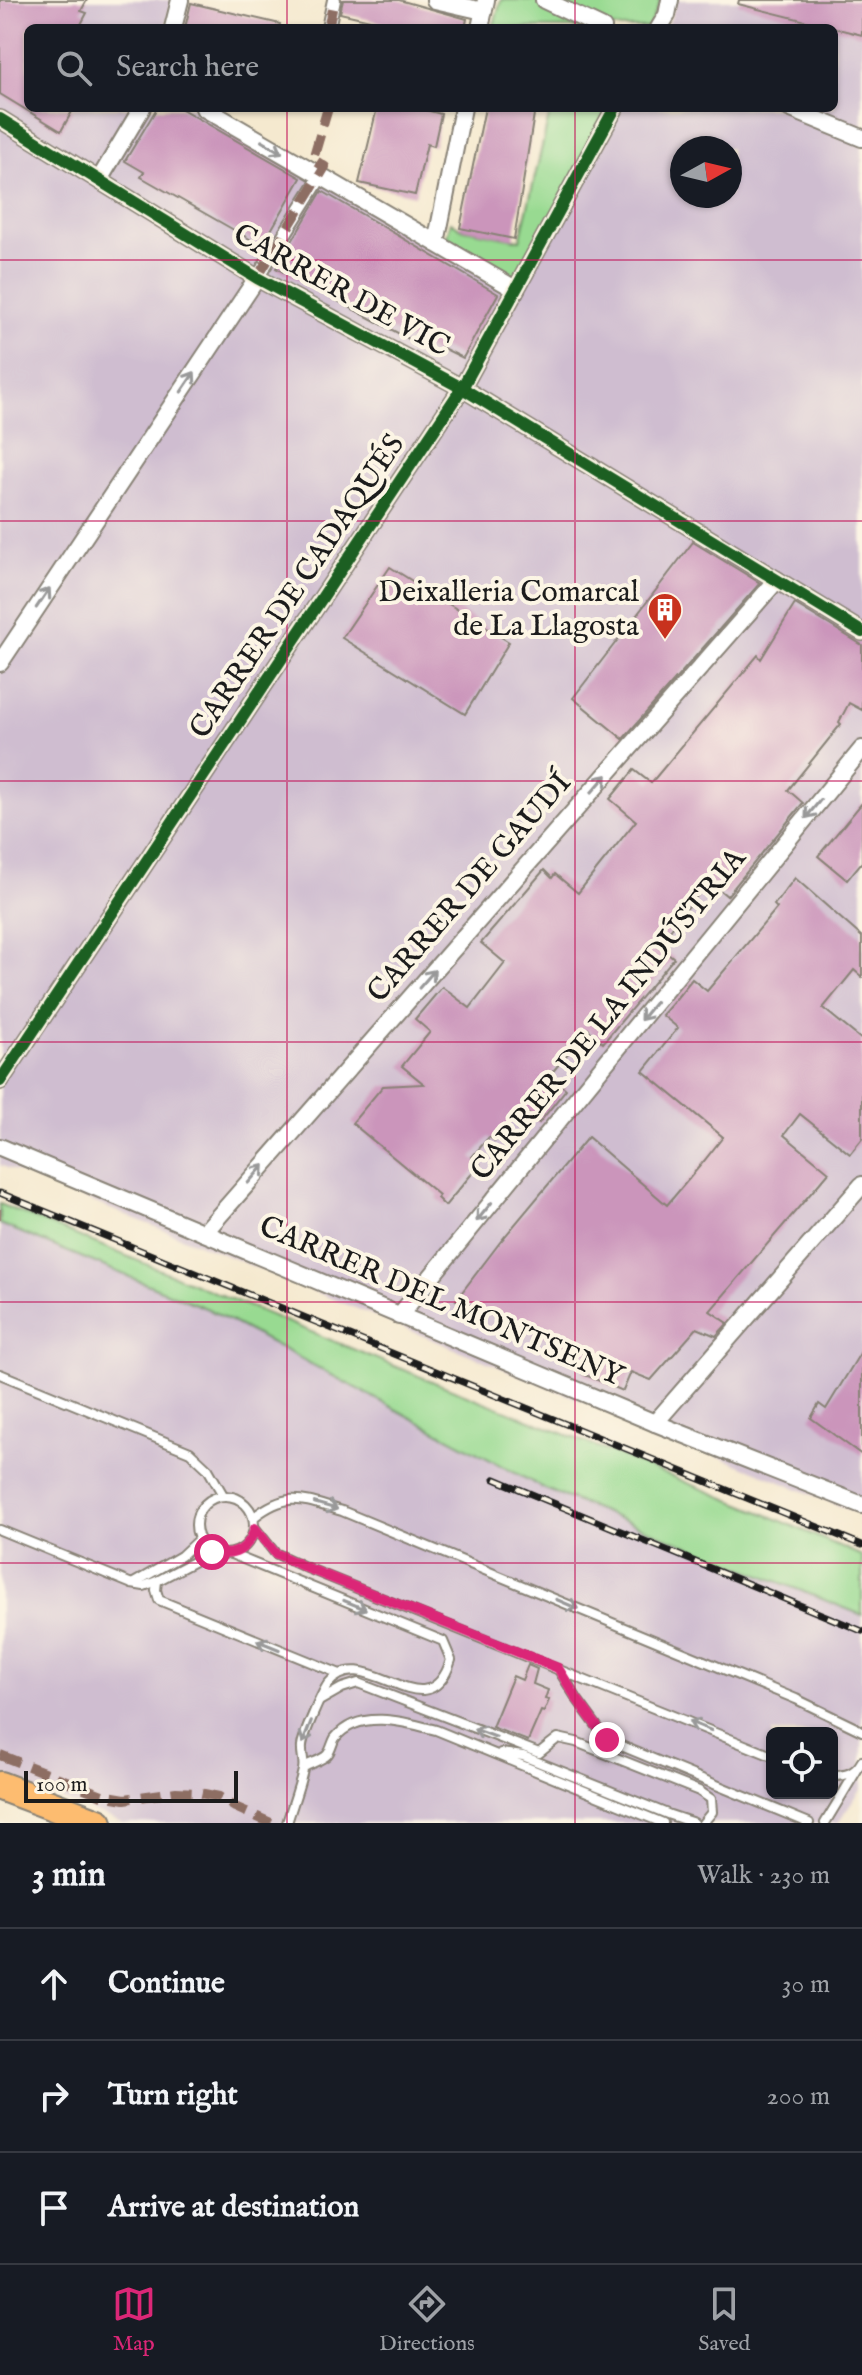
<!DOCTYPE html>
<meta charset="utf-8">
<style>
:root{--surface:#171b24;--page:#242831;--text:#f1f3f6;--muted:#9ea1a6;--line:#363941;--accent:#db2777}
body{margin:0;font-family:"IM FELL English",serif;background:var(--page);color:var(--text)}
.controls{position:absolute;right:24px;bottom:24px;display:grid;overflow:hidden;border-radius:12px;box-shadow:0 2px 6px #0004}
.controls button{width:72px;height:72px;display:grid;place-items:center;padding:0;border:0;border-bottom:2px solid var(--line);background:var(--surface);color:var(--text);font:40px sans-serif}
.compass{position:absolute;left:670px;top:136px;width:72px;height:72px;border-radius:50%;background:var(--surface);box-shadow:0 2px 6px #0004;rotate:82deg}
.scale{position:absolute;left:24px;bottom:20px;width:214px;box-sizing:border-box;padding-left:8px;border:4px solid #1c1c1c;border-top:0;font-size:22px;line-height:28px;white-space:nowrap;color:#1c1c1c;-webkit-text-stroke:6px #fcf5e5;paint-order:stroke}
.stop{position:absolute;width:24px;height:24px;margin:-18px;border:6px solid #db2777;border-radius:50%;background:#fff}
.stop.end{background:#db2777;border-color:#fff;box-shadow:0 2px 8px #0008}
.list{margin:0;padding:0;list-style:none}
h2{display:flex;justify-content:space-between;align-items:center;height:104px;margin:0;padding:0 32px;font-size:34px}
h2 small{font-size:26px;font-weight:400;color:var(--muted)}
.list li{display:grid;grid-template-columns:52px 1fr auto;gap:24px;align-items:center;box-sizing:border-box;height:112px;padding:0 32px;border-top:2px solid var(--line)}
.list b{display:block;font-size:30px;white-space:nowrap}
.list em{font-size:26px;font-style:normal;color:var(--muted)}
.icon{flex:none;width:44px;height:44px;fill:none;stroke:currentColor;stroke-width:2;stroke-linecap:round;stroke-linejoin:round}
.map{position:relative;flex:none;width:862px;height:1823px;overflow:hidden}
.search{position:absolute;background:var(--surface);box-shadow:0 2px 6px #0004;left:24px;right:24px;top:24px;height:88px;display:flex;align-items:center;gap:20px;box-sizing:border-box;padding:0 28px;border-radius:12px;color:var(--muted);font-size:30px}
.sheet{height:440px;background:var(--surface)}
nav{display:flex;justify-content:space-around;align-items:center;box-sizing:border-box;height:112px;border-top:2px solid var(--line);background:var(--surface);font-size:22px;color:var(--muted)}
nav a{display:grid;justify-items:center;gap:4px}
nav .on{color:var(--accent)}
.map>svg:first-child{display:block}
</style>
<div class="map">
<svg width="862" height="1823" viewBox="0 0 862 1823">
<rect width="100%" height="100%" fill="#fcf5e5"/>
<filter id="ink" filterUnits="userSpaceOnUse"><feTurbulence type="fractalNoise" baseFrequency=".0125" numOctaves="2"/><feDisplacementMap in="SourceGraphic" scale="16" xChannelSelector="R" yChannelSelector="G"/><feConvolveMatrix kernelMatrix="1 2 1 2 8 2 1 2 1" color-interpolation-filters="sRGB"/></filter>
<filter id="wash" filterUnits="userSpaceOnUse"><feTurbulence type="fractalNoise" baseFrequency=".006" numOctaves="4" result="noise"/><feDisplacementMap in="SourceGraphic" scale="32" xChannelSelector="R" yChannelSelector="G"/><feGaussianBlur stdDeviation="1.8" result="paint"/><feColorMatrix in="noise" values="0 0 0 0 0 0 0 0 0 0 0 0 0 0 0 0 0 1.4 0 .05"/><feComposite in="paint" operator="in"/></filter>
<g filter="url(#wash)">
<rect width="100%" height="100%" fill="#f5e9cf"/>
<g fill="#cfbdd0" fill-rule="evenodd">
<path d="M0 0H172L165 28H28V108H208L519 295 622 108H834V28H667L677 0H862V1515L196 1243 0 1165ZM682 148H730V196H682Z"/>
<path d="M0 1224 208 1309 545 1489 862 1615V1788L838 1823H124L0 1777ZM772 1733H832V1793H772Z"/>
</g>
<g fill="#98da91" stroke="#5a7b56" stroke-width="2">
<polygon points="501,0 661,0 649,28 493,28"/>
<polygon points="551,108 612,108 514,286 446,238 451,222 460,228 520,240"/>
<polygon points="0,1204 394,1366 763,1513 862,1556 862,1615 545,1489 208,1309 0,1224"/>
</g>
<g id="blocks">
<g fill="#cb95bb">
<polygon points="0,0 87,0 81,11 87,13 79,28 28,28 28,108 74,108 61,131 0,94"/>
<polygon points="343,0 399,0 467,19 465,28 405,28 340,13"/>
<polygon points="739,0 862,0 862,35 738,4"/>
<polygon points="191,3 280,24 279,28 185,28"/>
<polygon points="157,108 180,108 301,178 262,246 141,177 144,172 125,161"/>
<polygon points="377,108 418,108 441,114 434,146 427,144 415,195 359,183"/>
<polygon points="485,108 535,108 514,239 460,228"/>
<polygon points="322,191 498,294 463,358 441,347 437,354 276,268"/>
<polygon points="693,542 760,583 623,739 573,698"/>
<polygon points="390,567 509,642 465,714 342,638"/>
<polygon points="795,604 862,645 862,710 849,703 839,722 841,724 788,790 803,803 727,896 709,881 658,945 674,958 603,1043 588,1029 550,1075 566,1089 539,1123 521,1108 495,1141 489,1137 472,1157 480,1164 445,1206 437,1198 439,1195 352,1123 383,1086 424,1084 402,1066 430,1032 415,1019 442,987 470,1008 505,963 481,943 544,870 552,878 555,874 578,893 636,821 610,799 634,770 651,783 758,655 761,659"/>
<polygon points="862,803 862,862 847,880 818,856"/>
<polygon points="795,878 862,937 862,977 854,970 823,1008 862,1040 862,1139 850,1154 800,1114 784,1135 829,1172 710,1311 728,1323 716,1336 697,1328 651,1380 631,1372 623,1391 583,1374 591,1356 456,1300 501,1241 588,1137 667,1205 704,1161 723,1137 643,1071 678,1028 662,1015 671,1005 692,979 707,991 777,908 774,905"/>
<polygon points="862,1350 862,1455 811,1418 819,1404 826,1409"/>
<polygon points="528,1665 537,1669 533,1684 548,1690 545,1699 549,1700 544,1712 541,1711 528,1741 492,1727 513,1676 522,1680"/>
</g>
</g>
</g>
<g filter="url(#ink)">
<use href="#blocks" fill-opacity="0" stroke="#888276" stroke-width="2"/>
<g fill="none" stroke-linecap="round" stroke-linejoin="round">
<defs>
<g id="service">
<polyline points="0,1374 190,1452 208,1469 223,1495"/>
<circle cx="225" cy="1525" r="29"/>
<path d="M254 1517C289 1490 303 1500 342 1511L796 1699 862 1731"/>
<polyline points="255,1528 275,1553 307,1568 772,1756"/>
<polyline points="0,1530 132,1584 144,1586 157,1581"/>
<polyline points="212,1552 157,1581 156,1590 159,1600 340,1674"/>
<path d="M231 1554 443 1641 451 1660C427 1736 366 1638 328 1684 322 1693 303 1735 302 1746 301 1754 305 1762 303 1770 299 1788 292 1806 287 1823"/>
<polyline points="132,1584 181,1556 199,1539"/>
<polyline points="559,1670 577,1699 607,1740 809,1823"/>
<polyline points="321,1700 342,1688 358,1683 539,1753 558,1738 576,1742 699,1791 711,1799 712,1812 703,1823"/>
<polyline points="501,1753 523,1756 670,1815 694,1823"/>
<path d="M304 1767C311 1763 322 1760 327 1755 331 1751 332 1743 335 1738 359 1708 406 1722 436 1730L663 1823"/>
<path d="M832 1776C846 1776 855 1774 862 1761"/>
<polyline points="825,1823 857,1770"/>
</g>
<g id="pedestrian">
<polyline points="328,28 334,0"/>
<polyline points="257,278 321,176"/>
</g>
<g id="minor">
<polyline points="435,0 483,11"/>
<polyline points="544,0 603,28"/>
<polyline points="173,28 180,0"/>
<polyline points="480,28 486,0"/>
<polyline points="659,28 667,15 670,0"/>
<polyline points="204,108 515,289"/>
<polyline points="789,108 862,138"/>
<polyline points="0,119 257,278 462,388 862,632"/>
<polyline points="99,180 142,108"/>
<polyline points="436,243 463,108"/>
<polyline points="0,663 257,278"/>
<polyline points="0,1081 462,388 615,108"/>
<polyline points="0,1147 655,1423 862,1505"/>
<polyline points="204,1233 777,580"/>
<polyline points="399,1316 862,749"/>
<polyline points="655,1423 862,1185"/>
</g>
<polyline id="motorway" points="0,1786 98,1823"/>
</defs>
<use href="#service" stroke="#888276" stroke-width="12"/>
<use href="#pedestrian" stroke="#888276" stroke-width="16"/>
<use href="#minor" stroke="#888276" stroke-width="20"/>
<use href="#motorway" stroke="#888276" stroke-width="32"/>
<use href="#service" stroke="#fff" stroke-width="8"/>
<use href="#pedestrian" stroke="#fff" stroke-width="12"/>
<use href="#minor" stroke="#fff" stroke-width="16"/>
<use href="#motorway" stroke="#fdbc70" stroke-width="28"/>
<defs>
<g id="rail">
<polyline points="0,1193 862,1545"/>
<polyline points="495,1479 862,1631"/>
</g>
</defs>
<use href="#rail" stroke="#1c1c1c" stroke-width="7"/>
<use href="#rail" stroke="#fcf5e5" stroke-width="4" stroke-dasharray="12" stroke-linecap="butt"/>
<g stroke="#8d6e63" stroke-width="10" stroke-dasharray="20 10" stroke-linecap="butt">
<polyline points="328,28 334,0"/>
<polyline points="257,278 325,167 313,159 328,108"/>
<polyline points="0,1214 1,1214"/>
<polyline points="0,1755 102,1795 125,1799 176,1792 200,1793 219,1797 235,1807 271,1823"/>
</g>
<defs>
<g id="cycleway">
<polyline points="0,119 257,278 462,388 862,632"/>
<polyline points="0,1081 462,388 615,108"/>
</g>
</defs>
<use href="#cycleway" stroke="#fcf5e5" stroke-width="17"/>
<use href="#cycleway" stroke="#1b5e20" stroke-width="12"/>
</g>
<defs><path id="oneway-shaft" d="M-6 0H5M1.5-3L5.5 0L1.5 3" fill="none" stroke-width="1.6" stroke-linecap="round" stroke-linejoin="round" transform="scale(2)"/></defs>
<g stroke="#999">
<use href="#oneway-shaft" transform="translate(272 147) rotate(30)"/>
<use href="#oneway-shaft" transform="translate(188 382) rotate(-56)"/>
<use href="#oneway-shaft" transform="translate(43 598) rotate(-56)"/>
<use href="#oneway-shaft" transform="translate(599 784) rotate(-49)"/>
<use href="#oneway-shaft" transform="translate(813 809) rotate(129)"/>
<use href="#oneway-shaft" transform="translate(427 979) rotate(-49)"/>
<use href="#oneway-shaft" transform="translate(648 1011) rotate(129)"/>
<use href="#oneway-shaft" transform="translate(256 1174) rotate(-49)"/>
<use href="#oneway-shaft" transform="translate(484 1212) rotate(129)"/>
<use href="#oneway-shaft" transform="translate(326 1506) rotate(16)"/>
<use href="#oneway-shaft" transform="translate(567 1604) rotate(23)"/>
<use href="#oneway-shaft" transform="translate(355 1605) rotate(22)"/>
<use href="#oneway-shaft" transform="translate(268 1645) rotate(-158)"/>
<use href="#oneway-shaft" transform="translate(700 1726) rotate(-158)"/>
<use href="#oneway-shaft" transform="translate(307 1732) rotate(111)"/>
<use href="#oneway-shaft" transform="translate(485 1733) rotate(-159)"/>
</g>
</g>
<g fill="none" stroke-linecap="round" stroke-linejoin="round" filter="url(#ink)">
<path stroke="#db2777" stroke-width="10" d="M212 1552C234 1558 249 1549 255 1528L275 1553 307 1568 558 1668 577 1699 607 1740"/>
</g>
<path fill="none" stroke="#c2185b" stroke-width="2" stroke-opacity="0.55" d="M287 0V28M575 0V28M287 108V1823M575 108V1823M0 260H862M0 521H862M0 781H862M0 1042H862M0 1302H862M0 1563H862"/>
<defs>
<symbol id="building-pin" viewBox="-11 -11 22 30"><path d="M0 17L-7.5 6A9.5 9.5 0 1 1 7.5 6Z" fill="#c8321e" stroke="#fcf5e5"/><path d="M-4-6H4V6H1V3H-1V6H-4ZM-2.5-4.3h1.7v1.8h-1.7ZM.8-4.3h1.7v1.8H.8ZM-2.5-1h1.7V.8h-1.7ZM.8-1h1.7V.8H.8Z" fill="#fff"/></symbol>
</defs>
<g fill-rule="evenodd">
<use href="#building-pin" x="645" y="590" width="40" height="54"/>
</g>
<g text-anchor="middle" dominant-baseline="central" stroke-width="8" stroke-linejoin="round" paint-order="stroke">
<g font-size="30" fill="#1c1c1c" stroke="#fcf5e5">
<text transform="translate(341 291) rotate(29)">CARRER DE VIC</text>
<text transform="translate(298 587) rotate(-56)">CARRER DE CADAQUÉS</text>
<text transform="translate(470 888) rotate(-49)">CARRER DE GAUDÍ</text>
<text transform="translate(609 1015) rotate(-51)">CARRER DE LA INDÚSTRIA</text>
<text transform="translate(441 1302) rotate(23)">CARRER DEL MONTSENY</text>
</g>
<g font-size="30" fill="#1c1c1c" stroke="#fcf5e5" text-anchor="end">
<text x="639" y="593">Deixalleria Comarcal<tspan x="639" dy="34">de La Llagosta</tspan></text>
</g>
</g>
</svg>
<div class="controls">
<button><svg class="icon" aria-label="locate" viewBox="0 0 24 24"><circle cx="12" cy="12" r="6"/><path d="M12 2v4M12 18v4M2 12h4M18 12h4"/></svg></button>
</div>
<svg class="compass" viewBox="-18 -18 36 36"><path d="M0-13l5 13h-10z" fill="#e53935"/><path d="M0 13l5-13h-10z" fill="#9ea1a6"/></svg>
<div class="scale">100 m</div>
<div class="stop" style="left:212px;top:1552px"></div>
<div class="stop end" style="left:607px;top:1740px"></div>
<div class="search"><svg class="icon" aria-label="search" viewBox="0 0 24 24"><circle cx="10" cy="10" r="6"/><path d="M15 15l6 6"/></svg>Search here</div>
</div>
<section class="sheet">
<h2>3 min<small>Walk · 230 m</small></h2>
<ul class="list">
<li><svg class="icon" aria-label="ahead" viewBox="0 0 24 24"><path d="M12 20V5M6 11l6-6 6 6"/></svg><div><b>Continue</b></div><em>30 m</em></li>
<li><svg class="icon" aria-label="right" viewBox="0 0 24 24"><path d="M7 20v-9h11M14 6l5 5-5 5"/></svg><div><b>Turn right</b></div><em>200 m</em></li>
<li><svg class="icon" aria-label="arrive" viewBox="0 0 24 24"><path d="M6 21V4h12l-3 4 3 4H6"/></svg><div><b>Arrive at destination</b></div></li>
</ul>
</section>
<nav>
<a class="on"><svg class="icon" aria-label="map" viewBox="0 0 24 24"><path d="M3 6l6-2 6 2 6-2v14l-6 2-6-2-6 2zM9 4v14M15 6v14"/></svg>Map</a>
<a><svg class="icon" aria-label="directions" viewBox="0 0 24 24"><path d="M12 3l9 9-9 9-9-9zM9 14v-3h6M13 9l2 2-2 2"/></svg>Directions</a>
<a><svg class="icon" aria-label="saved" viewBox="0 0 24 24"><path d="M7 4h10v16l-5-4-5 4z"/></svg>Saved</a>
</nav>
